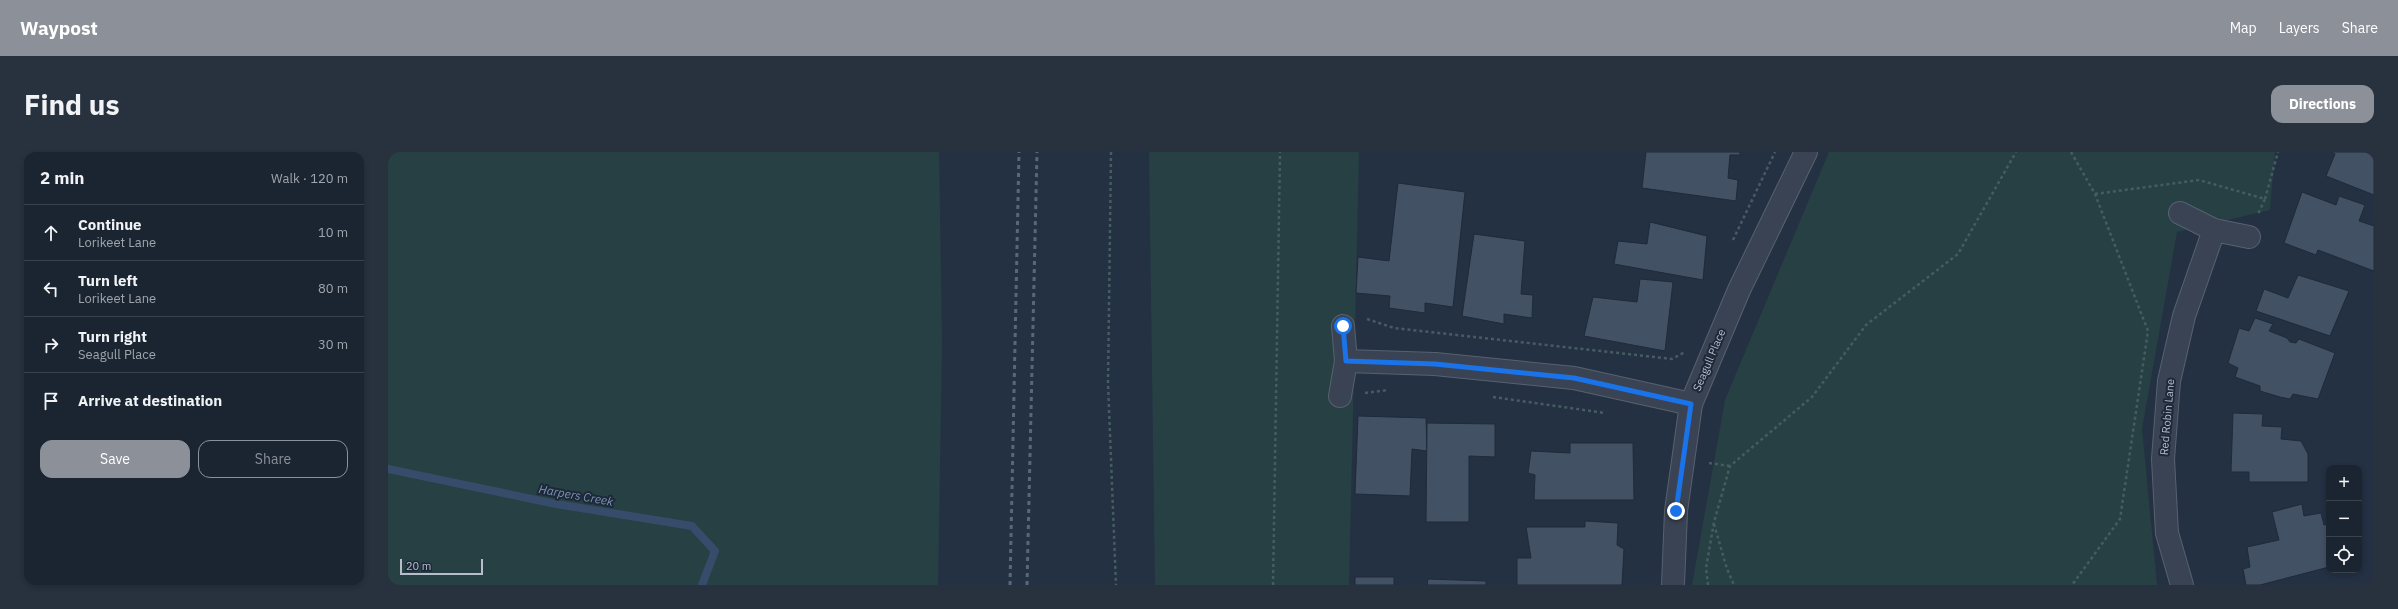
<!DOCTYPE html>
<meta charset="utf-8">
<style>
:root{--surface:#1b2532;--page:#28313e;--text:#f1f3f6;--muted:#a0a5ac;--line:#39424d;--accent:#8c9099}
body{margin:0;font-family:"IBM Plex Sans",sans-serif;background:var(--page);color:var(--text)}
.controls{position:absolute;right:12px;bottom:12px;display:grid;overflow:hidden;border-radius:8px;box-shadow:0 2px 6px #0003}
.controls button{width:36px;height:36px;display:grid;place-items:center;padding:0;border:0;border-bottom:1px solid var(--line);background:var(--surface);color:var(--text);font:20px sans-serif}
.scale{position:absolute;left:12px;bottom:10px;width:83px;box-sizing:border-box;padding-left:4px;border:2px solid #b6becd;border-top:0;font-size:11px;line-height:14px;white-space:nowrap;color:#b6becd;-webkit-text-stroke:3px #1d2838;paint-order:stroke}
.stop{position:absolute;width:12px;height:12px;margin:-9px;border:3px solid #1a73e8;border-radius:50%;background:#fff}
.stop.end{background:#1a73e8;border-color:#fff;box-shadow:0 1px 4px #0008}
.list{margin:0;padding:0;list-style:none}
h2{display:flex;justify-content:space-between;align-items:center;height:52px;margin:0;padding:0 16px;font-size:17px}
h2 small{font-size:13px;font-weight:400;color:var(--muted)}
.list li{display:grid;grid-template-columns:26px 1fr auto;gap:12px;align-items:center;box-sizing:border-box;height:56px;padding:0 16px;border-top:1px solid var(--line)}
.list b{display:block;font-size:15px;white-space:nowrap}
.list p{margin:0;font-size:13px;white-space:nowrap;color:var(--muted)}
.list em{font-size:13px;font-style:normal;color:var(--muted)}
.actions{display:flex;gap:8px;padding:12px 16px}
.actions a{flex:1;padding:9px 0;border:1px solid var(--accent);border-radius:12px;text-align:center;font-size:14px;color:var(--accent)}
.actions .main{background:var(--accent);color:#fff}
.icon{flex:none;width:22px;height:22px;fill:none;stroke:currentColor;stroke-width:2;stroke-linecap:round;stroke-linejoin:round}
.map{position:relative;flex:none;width:1986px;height:433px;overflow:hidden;border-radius:12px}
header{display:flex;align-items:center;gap:24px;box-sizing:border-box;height:56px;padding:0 20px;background:var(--accent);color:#fff}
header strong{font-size:19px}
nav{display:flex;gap:22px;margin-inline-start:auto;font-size:14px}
.intro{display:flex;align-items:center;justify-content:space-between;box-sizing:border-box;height:96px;padding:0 24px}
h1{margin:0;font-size:28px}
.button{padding:10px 18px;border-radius:12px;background:var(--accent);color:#fff;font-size:14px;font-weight:700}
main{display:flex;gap:24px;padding:0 24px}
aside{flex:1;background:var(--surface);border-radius:12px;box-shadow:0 2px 6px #0003}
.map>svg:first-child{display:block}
</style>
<header>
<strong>Waypost</strong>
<nav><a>Map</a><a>Layers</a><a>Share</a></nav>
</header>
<div class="intro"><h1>Find us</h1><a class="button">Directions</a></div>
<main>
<aside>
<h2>2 min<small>Walk · 120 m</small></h2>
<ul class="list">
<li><svg class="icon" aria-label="ahead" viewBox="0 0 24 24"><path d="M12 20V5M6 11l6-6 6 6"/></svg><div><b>Continue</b><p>Lorikeet Lane</p></div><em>10 m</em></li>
<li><svg class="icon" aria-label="left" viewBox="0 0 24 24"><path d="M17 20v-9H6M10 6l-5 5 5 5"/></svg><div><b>Turn left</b><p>Lorikeet Lane</p></div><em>80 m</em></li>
<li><svg class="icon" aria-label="right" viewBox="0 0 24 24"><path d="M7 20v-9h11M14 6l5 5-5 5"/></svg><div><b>Turn right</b><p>Seagull Place</p></div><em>30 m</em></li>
<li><svg class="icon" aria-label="arrive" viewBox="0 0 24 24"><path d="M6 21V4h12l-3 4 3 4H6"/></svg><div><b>Arrive at destination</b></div></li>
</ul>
<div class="actions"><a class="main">Save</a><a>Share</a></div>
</aside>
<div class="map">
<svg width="1986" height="433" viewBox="0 0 1986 433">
<rect width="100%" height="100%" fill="#243143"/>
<g fill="#264044">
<polygon points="0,0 551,0 554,191 550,433 0,433"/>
<polygon points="761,0 971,0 961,433 767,433"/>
<polygon points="1441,0 1887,0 1882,58 1789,80 1754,277 1769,433 1304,433 1337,248"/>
</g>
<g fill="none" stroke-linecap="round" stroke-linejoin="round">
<polyline stroke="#374c6b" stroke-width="8" points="0,317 168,352 304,374 327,399 314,433"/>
</g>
<g fill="#435165" stroke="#1f2a3a">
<polygon points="1258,0 1352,0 1352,3 1342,3 1340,26 1350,28 1348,49 1254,36"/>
<polygon points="1943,0 1986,0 1986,43 1938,24 1947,2"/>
<polygon points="1010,31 1077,40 1065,155 1037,151 1037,161 1001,156 1002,144 968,141 970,105 1001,109"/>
<polygon points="1914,40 1948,53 1951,44 1977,53 1971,69 1986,74 1986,119 1930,98 1928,103 1896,91"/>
<polygon points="1262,70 1319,84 1315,128 1226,112 1230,89 1259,92"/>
<polygon points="1086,82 1137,89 1133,142 1145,143 1144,166 1116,162 1116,172 1074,164"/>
<polygon points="1910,123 1961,139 1942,184 1868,159 1876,137 1900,146"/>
<polygon points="1252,127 1285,130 1277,199 1196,184 1205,145 1249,150"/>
<polygon points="1867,166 1885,172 1881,179 1899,186 1902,190 1908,191 1911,187 1947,201 1930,247 1905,242 1902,247 1892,245 1872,239 1872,234 1847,225 1850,216 1840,211 1851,176 1861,179"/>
<polygon points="1845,261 1875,262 1874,274 1894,275 1893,287 1913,289 1920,302 1920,330 1861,330 1861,320 1843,320"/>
<polygon points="970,264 1038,266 1039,299 1024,297 1022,344 967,342"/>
<polygon points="1039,271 1107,272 1107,305 1081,304 1081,370 1038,370"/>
<polygon points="1182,291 1245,291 1246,348 1146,348 1147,323 1140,321 1143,299 1182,301"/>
<polygon points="1914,352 1916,364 1933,361 1936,373 1941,372 1941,415 1872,433 1858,433 1855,417 1862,415 1859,395 1891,388 1884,360"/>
<polygon points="1197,369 1230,371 1229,393 1236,397 1234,433 1129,433 1129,406 1143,406 1138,375 1197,375"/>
<rect x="967" y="425" width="39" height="8"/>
<polygon points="1040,427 1098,429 1098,433 1039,433"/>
</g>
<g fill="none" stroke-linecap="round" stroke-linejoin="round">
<defs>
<g id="minor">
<polyline points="1792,61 1826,78 1861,85"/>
<polyline points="958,209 1047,212 1186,226 1303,252"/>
<polyline points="952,244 958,209 955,174"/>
<polyline points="1285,433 1288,359 1303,252 1351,138 1418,0"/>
<polyline points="1794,433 1779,381 1775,307 1781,229 1796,164 1826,78"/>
</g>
</defs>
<use href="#minor" stroke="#576170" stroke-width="24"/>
<g stroke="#455d61" stroke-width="2.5" stroke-dasharray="3 3" stroke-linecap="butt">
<polyline points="723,0 720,231 728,433"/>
<polyline points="1683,0 1707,42 1760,179 1732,367 1684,433"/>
<polyline points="1707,42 1811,28 1877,47 1870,62"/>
<polyline points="1877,47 1890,0"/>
<polyline points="1345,88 1387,0"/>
<polyline points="979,167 1006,176 1284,207 1297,200"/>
<polyline points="977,241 1000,238"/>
<polyline points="1105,245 1217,261"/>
<polyline points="1321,311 1342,314"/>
<polyline points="1326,372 1339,417 1346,433"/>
<polyline points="885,433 892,0"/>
<polyline points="1320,433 1318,416 1326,370 1342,314 1424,245 1478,173 1570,102 1628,0"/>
</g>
<use href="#minor" stroke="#394353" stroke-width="22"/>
<g stroke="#5a677a" stroke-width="3" stroke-dasharray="4 4" stroke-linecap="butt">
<polyline points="622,433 631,0"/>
<polyline points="639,433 649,0"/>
</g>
</g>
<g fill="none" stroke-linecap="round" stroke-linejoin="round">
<polyline stroke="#1a73e8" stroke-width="5" points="955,174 958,209 1047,212 1186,226 1303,252 1288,359"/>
</g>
<g text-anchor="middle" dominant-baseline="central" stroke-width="4" stroke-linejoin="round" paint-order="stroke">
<g font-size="11" fill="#b6becd" stroke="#1d2838">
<text transform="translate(1321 208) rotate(-67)">Seagull Place</text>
<text transform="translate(1779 265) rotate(-85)">Red Robin Lane</text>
</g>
<g font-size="12" font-style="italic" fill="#7c94b6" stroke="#1d2838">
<text transform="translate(188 343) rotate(10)">Harpers Creek</text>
</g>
</g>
</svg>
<div class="controls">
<button>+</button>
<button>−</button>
<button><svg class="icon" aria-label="locate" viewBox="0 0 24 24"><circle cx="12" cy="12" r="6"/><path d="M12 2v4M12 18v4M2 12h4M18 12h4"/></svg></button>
</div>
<div class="scale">20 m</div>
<div class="stop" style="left:955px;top:174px"></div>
<div class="stop end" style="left:1288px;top:359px"></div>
</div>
</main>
